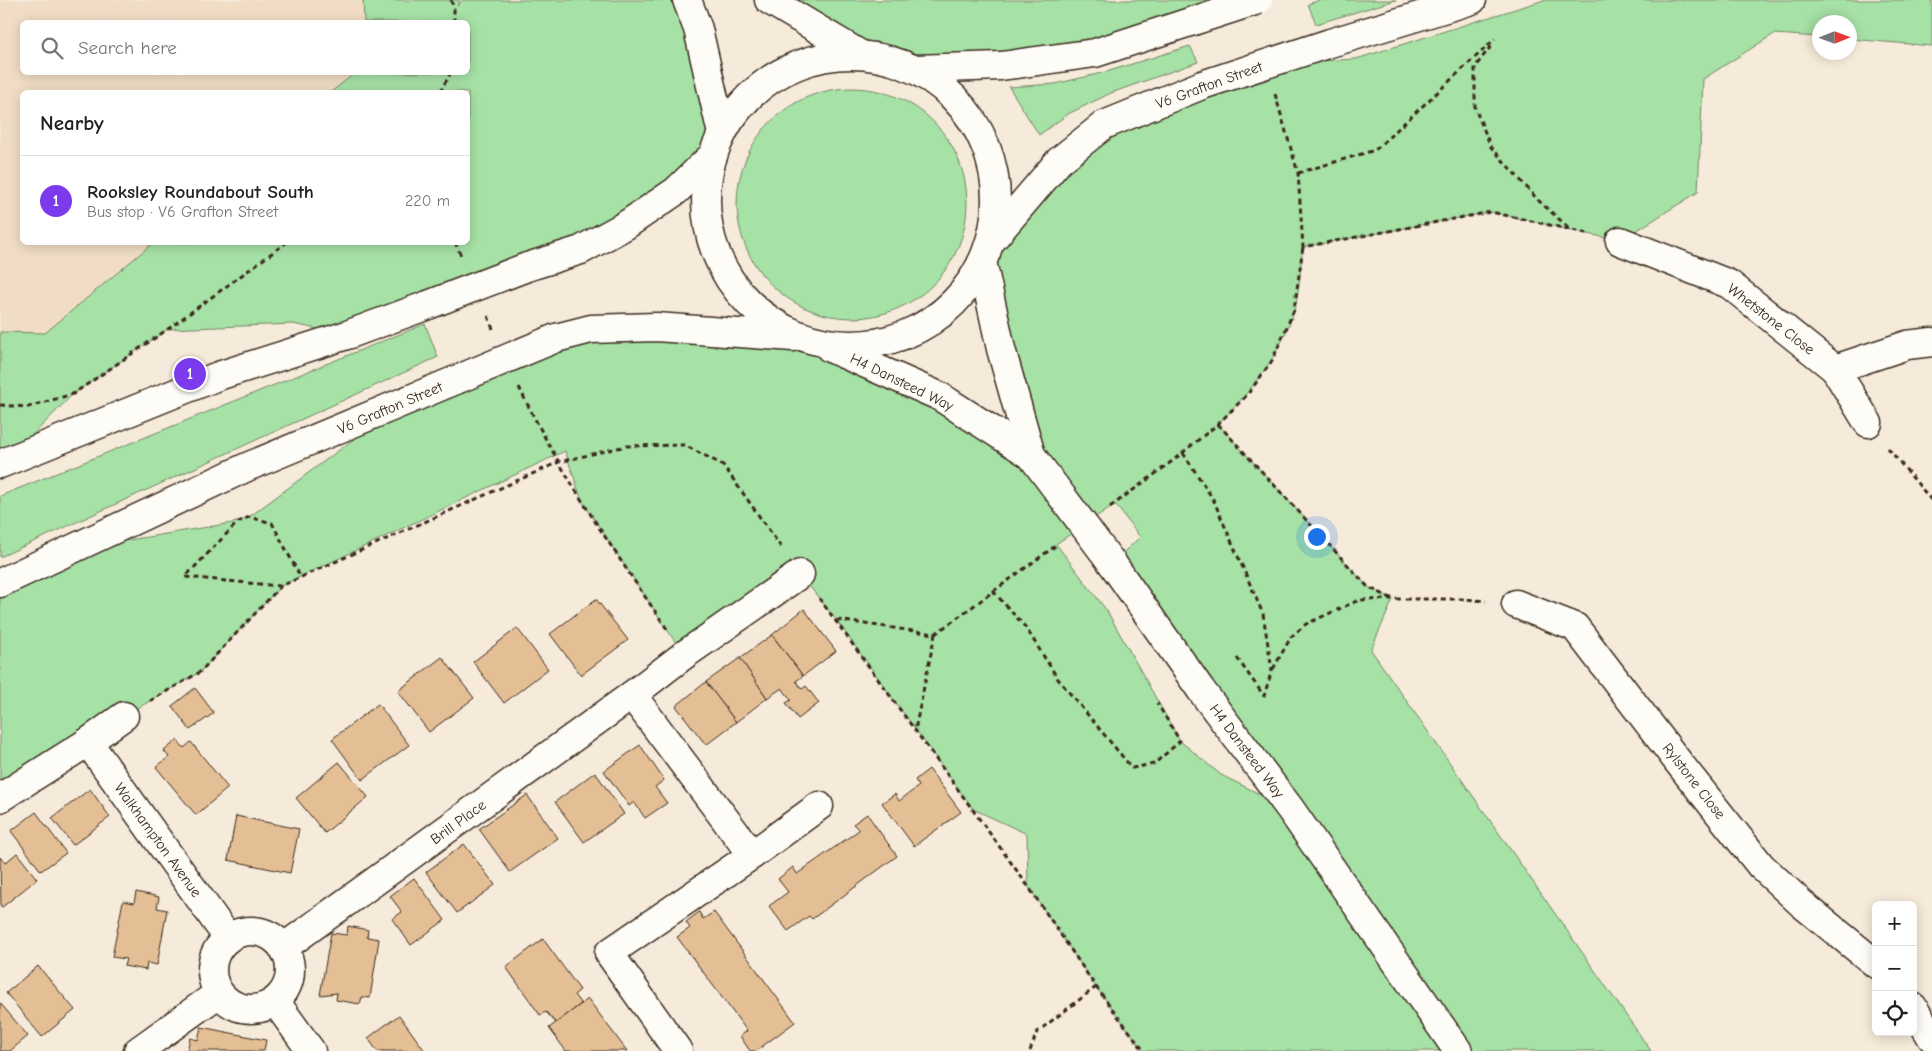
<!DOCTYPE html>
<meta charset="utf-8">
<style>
:root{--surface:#fff;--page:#f6f6f6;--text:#202124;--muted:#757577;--line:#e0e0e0;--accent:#7c3aed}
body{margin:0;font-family:"Comic Neue",sans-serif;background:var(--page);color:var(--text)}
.controls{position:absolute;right:15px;bottom:15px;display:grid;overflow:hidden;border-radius:8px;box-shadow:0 2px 12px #0003}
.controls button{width:45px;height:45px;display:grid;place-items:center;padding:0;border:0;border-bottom:1px solid var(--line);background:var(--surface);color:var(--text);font:25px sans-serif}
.compass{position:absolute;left:1812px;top:15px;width:45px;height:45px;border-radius:50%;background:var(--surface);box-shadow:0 2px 12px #0003;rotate:89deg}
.you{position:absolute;left:1316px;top:536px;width:18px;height:18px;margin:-12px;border:4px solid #fff;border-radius:50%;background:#1a73e8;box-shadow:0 0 0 8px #1a73e833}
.badge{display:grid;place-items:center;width:32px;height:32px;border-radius:50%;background:var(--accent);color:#fff;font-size:16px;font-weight:700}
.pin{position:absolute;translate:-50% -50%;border:2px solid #fff;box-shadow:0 1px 5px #0006}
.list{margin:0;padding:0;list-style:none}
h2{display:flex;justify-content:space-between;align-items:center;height:65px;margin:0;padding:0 20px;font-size:21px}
h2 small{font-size:16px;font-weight:400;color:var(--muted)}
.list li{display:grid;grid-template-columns:32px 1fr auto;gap:15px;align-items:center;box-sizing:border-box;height:90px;padding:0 20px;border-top:1px solid var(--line)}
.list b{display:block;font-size:19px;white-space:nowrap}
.list p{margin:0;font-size:16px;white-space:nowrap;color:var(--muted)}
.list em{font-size:16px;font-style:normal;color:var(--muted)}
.icon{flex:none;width:28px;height:28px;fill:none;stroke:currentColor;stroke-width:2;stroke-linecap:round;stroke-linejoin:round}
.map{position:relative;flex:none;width:1932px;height:1051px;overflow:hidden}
.search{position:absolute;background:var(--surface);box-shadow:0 2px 12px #0003;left:20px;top:20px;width:450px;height:55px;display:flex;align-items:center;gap:12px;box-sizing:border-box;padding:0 18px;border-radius:8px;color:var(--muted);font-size:19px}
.panel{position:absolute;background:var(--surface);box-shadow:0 2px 12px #0003;left:20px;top:90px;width:450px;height:155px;border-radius:8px}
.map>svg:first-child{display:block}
</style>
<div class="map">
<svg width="1932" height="1051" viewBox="0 0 1932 1051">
<rect width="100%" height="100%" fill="#f6eada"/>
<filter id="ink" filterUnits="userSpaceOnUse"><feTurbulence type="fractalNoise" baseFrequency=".02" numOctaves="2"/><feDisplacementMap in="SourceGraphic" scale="10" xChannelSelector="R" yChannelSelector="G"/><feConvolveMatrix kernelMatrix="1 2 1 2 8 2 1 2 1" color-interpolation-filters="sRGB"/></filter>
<g filter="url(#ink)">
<polygon fill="#f1ddc5" points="0,0 363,0 364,22 22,22 22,72 355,73 331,92 22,92 22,242 153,243 45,333 0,332"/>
<g fill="#a6e1a6" stroke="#708662" fill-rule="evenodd">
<polygon points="363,0 460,0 457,6 463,0 687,0 722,134 626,225 347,335 293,324 168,329 73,394 7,461 0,464 0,332 45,333 153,243 468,242 468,92 331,92 355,73 468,72 468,22 364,22"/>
<polygon points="769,0 1258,0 1095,53 915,69 887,59 861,55"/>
<polygon points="1320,0 1396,0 1316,24 1308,4"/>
<path d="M1544 0H1932V46L1850 39V22H1820L1819 37 1774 34 1703 79 1698 192 1620 241 1491 212 1303 247C1300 267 1300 291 1294 311 1280 356 1251 391 1218 424L1368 587 1393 599 1371 650 1651 1051H1144L1096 987 1028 886 1027 834 973 809 836 620 800 574 684 655 582 501 565 451 281 586 200 672 124 716 0 798V583L69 550 238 522 249 517 404 402 556 338H802L822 344 1030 455 983 266 990 243 1059 161 1264 64 1356 59ZM1115 504 1140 537 1112 563 1290 809 1221 775 1180 741 1107 611 1056 544Z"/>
<polygon points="1190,46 1198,62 1111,93 1068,114 1039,135 1009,87 1055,84 1106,72"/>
<circle cx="852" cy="203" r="115"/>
<polygon points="425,324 438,357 0,557 0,496"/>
</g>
<g fill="#e4bf95" stroke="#3b2a1e">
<polygon points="596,599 628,640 581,675 550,634"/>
<polygon points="804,609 836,651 803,676 772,635"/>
<polygon points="517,628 548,669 504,703 473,662"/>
<polygon points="772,635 803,676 796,681 802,689 806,686 819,703 798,719 786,703 791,700 782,688 767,698 740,658"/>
<polygon points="442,657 474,698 429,732 398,691"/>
<polygon points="740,658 767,698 736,722 706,682"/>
<polygon points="706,682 736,722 706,745 676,706"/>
<polygon points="195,688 214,713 190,730 172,706"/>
<polygon points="378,704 409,745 362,780 332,739"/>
<polygon points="177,740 184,748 191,742 228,788 196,815 156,767 169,757 164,751"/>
<polygon points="640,745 664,780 655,787 667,803 645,818 634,802 629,806 604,771"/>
<polygon points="339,762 368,797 325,833 296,798"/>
<polygon points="929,769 961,812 914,846 882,803 895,794 899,801 919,786 915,780"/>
<polygon points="595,772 624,814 584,842 555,802"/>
<polygon points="90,789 110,817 73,845 52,818"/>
<polygon points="527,795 558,838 510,872 479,829"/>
<polygon points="36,812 66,853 41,871 11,831"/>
<polygon points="867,814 897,856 812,919 809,916 788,931 769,906 788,892 778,879 793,867 797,874 859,830 853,824"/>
<polygon points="236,816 299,829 290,873 228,860"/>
<polygon points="464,844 495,885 457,913 426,872"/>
<polygon points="17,853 37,879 1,908 0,857 5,863"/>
<polygon points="414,878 445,920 411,945 392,919 402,912 390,896"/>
<polygon points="136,892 159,897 157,908 167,910 157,965 147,963 146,970 124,966 126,959 112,957 123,901 134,903"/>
<polygon points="699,912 703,919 714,912 795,1022 756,1051 750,1051 740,1036 747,1031 677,937 690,928 686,922"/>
<polygon points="348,926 368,930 367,937 379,939 370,998 362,997 360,1004 336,1000 337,993 320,995 331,933 347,935"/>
<polygon points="543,939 580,990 574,995 581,1004 556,1023 546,1012 540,1015 506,967"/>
<polygon points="38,966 75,1010 42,1037 6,993"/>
<polygon points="588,999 627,1051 566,1051 549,1028"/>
<polygon points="0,1003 28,1036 10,1051 0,1051"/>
<polygon points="399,1015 425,1051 377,1051 368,1038"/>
<polygon points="201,1027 266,1040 264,1051 187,1051 190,1038 198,1040"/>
</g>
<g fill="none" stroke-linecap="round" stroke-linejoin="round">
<defs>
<g id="minor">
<polyline points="1620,241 1729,284 1835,369 1907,345 1932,342"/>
<polyline points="1835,369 1868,423"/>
<polyline points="1516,604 1575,627 1679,763 1761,866 1802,904 1876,964"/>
<polyline points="632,695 752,855 819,806"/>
<polyline points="88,742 228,938"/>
<polyline points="0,798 88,742 124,716"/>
<circle cx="251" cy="970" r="39"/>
<polyline points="283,948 632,695 684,655 800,574"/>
<polyline points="275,1001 311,1051"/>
<polyline points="1913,1007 1932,1038"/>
<polyline points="138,1051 219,993"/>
<polyline points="678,1051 609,953 752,855"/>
</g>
<g id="tertiary">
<polyline points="687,0 698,29 722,134"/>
<polyline points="769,0 861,55"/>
<polyline points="1330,43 1472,0"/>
<circle cx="851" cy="200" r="145"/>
<polyline points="915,69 1001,66 1095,53 1193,21"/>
<polyline points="991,241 1059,161 1104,125 1202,85"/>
<polyline points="983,266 1001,349 1031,455"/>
<polyline points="527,267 581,250 626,225 676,191 713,155"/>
<polyline points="556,338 591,329 656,327 793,337"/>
<polyline points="830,348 939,396 1031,455 1055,487"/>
<polyline points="0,464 218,376 347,335 428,305"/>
<polyline points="1112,563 1201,690 1291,810 1458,1051"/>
<polyline points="0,583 247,467 456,380"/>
</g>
</defs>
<use href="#minor" stroke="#3b2a1e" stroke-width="31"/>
<use href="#tertiary" stroke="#3b2a1e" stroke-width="31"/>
<g stroke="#3b2a1e" stroke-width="3" stroke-dasharray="5 4" stroke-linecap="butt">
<polyline points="451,0 454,9 454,22"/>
<polyline points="1491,46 1475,67 1475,108 1491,147 1538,200 1570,229"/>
<polyline points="440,92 451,72"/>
<polyline points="1275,94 1298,173 1303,247 1491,212 1590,234"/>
<polyline points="1298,173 1375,150 1495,39"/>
<polyline points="455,242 462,258"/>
<polyline points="488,316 493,329"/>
<path d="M519 387C560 473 614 551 667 629"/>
<polyline points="0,405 28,407 73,394 168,329 287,242"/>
<polyline points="1218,424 1368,587 1393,599 1464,599 1486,601"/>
<polyline points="1888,448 1932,501"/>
<polyline points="1183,453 1213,499 1263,614 1272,670 1264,696 1237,658"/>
<polyline points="1110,507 1166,466 1218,424 1247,395 1272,361 1294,310 1303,247"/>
<polyline points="280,586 185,577 238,522 249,517 272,523 301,578"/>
<polyline points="993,591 1026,628 1058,679 1132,768 1154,764 1180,741 1157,703"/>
<polyline points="819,598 1028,886 1096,987 1144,1051"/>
<polyline points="837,620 935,634 915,730"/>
<polyline points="935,634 1058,544"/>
<polyline points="1273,669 1291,637 1306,624 1359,600 1392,599"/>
<polyline points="150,701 200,672 281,586 559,462 626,446 684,445 723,465 781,547"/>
<polyline points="1030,1051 1037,1032 1096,987"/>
</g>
<use href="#minor" stroke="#fdfcf7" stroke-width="28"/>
<use href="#tertiary" stroke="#fdfcf7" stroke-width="28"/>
<defs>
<g id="tertiary-bridge">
<polyline points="1193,21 1258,0"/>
<polyline points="1202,85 1330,43"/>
<polyline points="428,305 527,267"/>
<polyline points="456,380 556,338"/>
<polyline points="1055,487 1112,563"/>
</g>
</defs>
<use href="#tertiary-bridge" stroke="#3b2a1e" stroke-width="31" stroke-linecap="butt"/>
<use href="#tertiary-bridge" stroke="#fdfcf7" stroke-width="28"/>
</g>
</g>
<g text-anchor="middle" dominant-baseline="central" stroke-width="4" stroke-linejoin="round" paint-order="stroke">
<g font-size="15" fill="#3b2a1e" stroke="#fdfcf7">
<text transform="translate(1209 85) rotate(-20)">V6 Grafton Street</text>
<text transform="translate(1771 319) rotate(38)">Whetstone Close</text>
<text transform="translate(902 382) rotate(26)">H4 Dansteed Way</text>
<text transform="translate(390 408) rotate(-23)">V6 Grafton Street</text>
<text transform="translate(1247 751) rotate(53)">H4 Dansteed Way</text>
<text transform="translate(1694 781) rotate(52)">Rylstone Close</text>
<text transform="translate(458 822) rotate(-36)">Brill Place</text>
<text transform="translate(158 840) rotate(54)">Walkhampton Avenue</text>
</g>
</g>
</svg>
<div class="controls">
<button>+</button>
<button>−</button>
<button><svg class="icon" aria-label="locate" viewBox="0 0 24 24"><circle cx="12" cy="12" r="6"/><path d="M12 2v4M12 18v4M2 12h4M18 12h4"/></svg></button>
</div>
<svg class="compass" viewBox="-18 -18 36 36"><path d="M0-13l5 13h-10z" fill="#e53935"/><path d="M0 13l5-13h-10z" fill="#757577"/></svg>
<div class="you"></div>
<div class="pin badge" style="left:190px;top:374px">1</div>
<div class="search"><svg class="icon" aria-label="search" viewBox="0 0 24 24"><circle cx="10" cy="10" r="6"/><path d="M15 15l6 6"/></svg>Search here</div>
<section class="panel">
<h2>Nearby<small></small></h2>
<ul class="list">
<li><span class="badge">1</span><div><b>Rooksley Roundabout South</b><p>Bus stop · V6 Grafton Street</p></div><em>220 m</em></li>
</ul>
</section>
</div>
